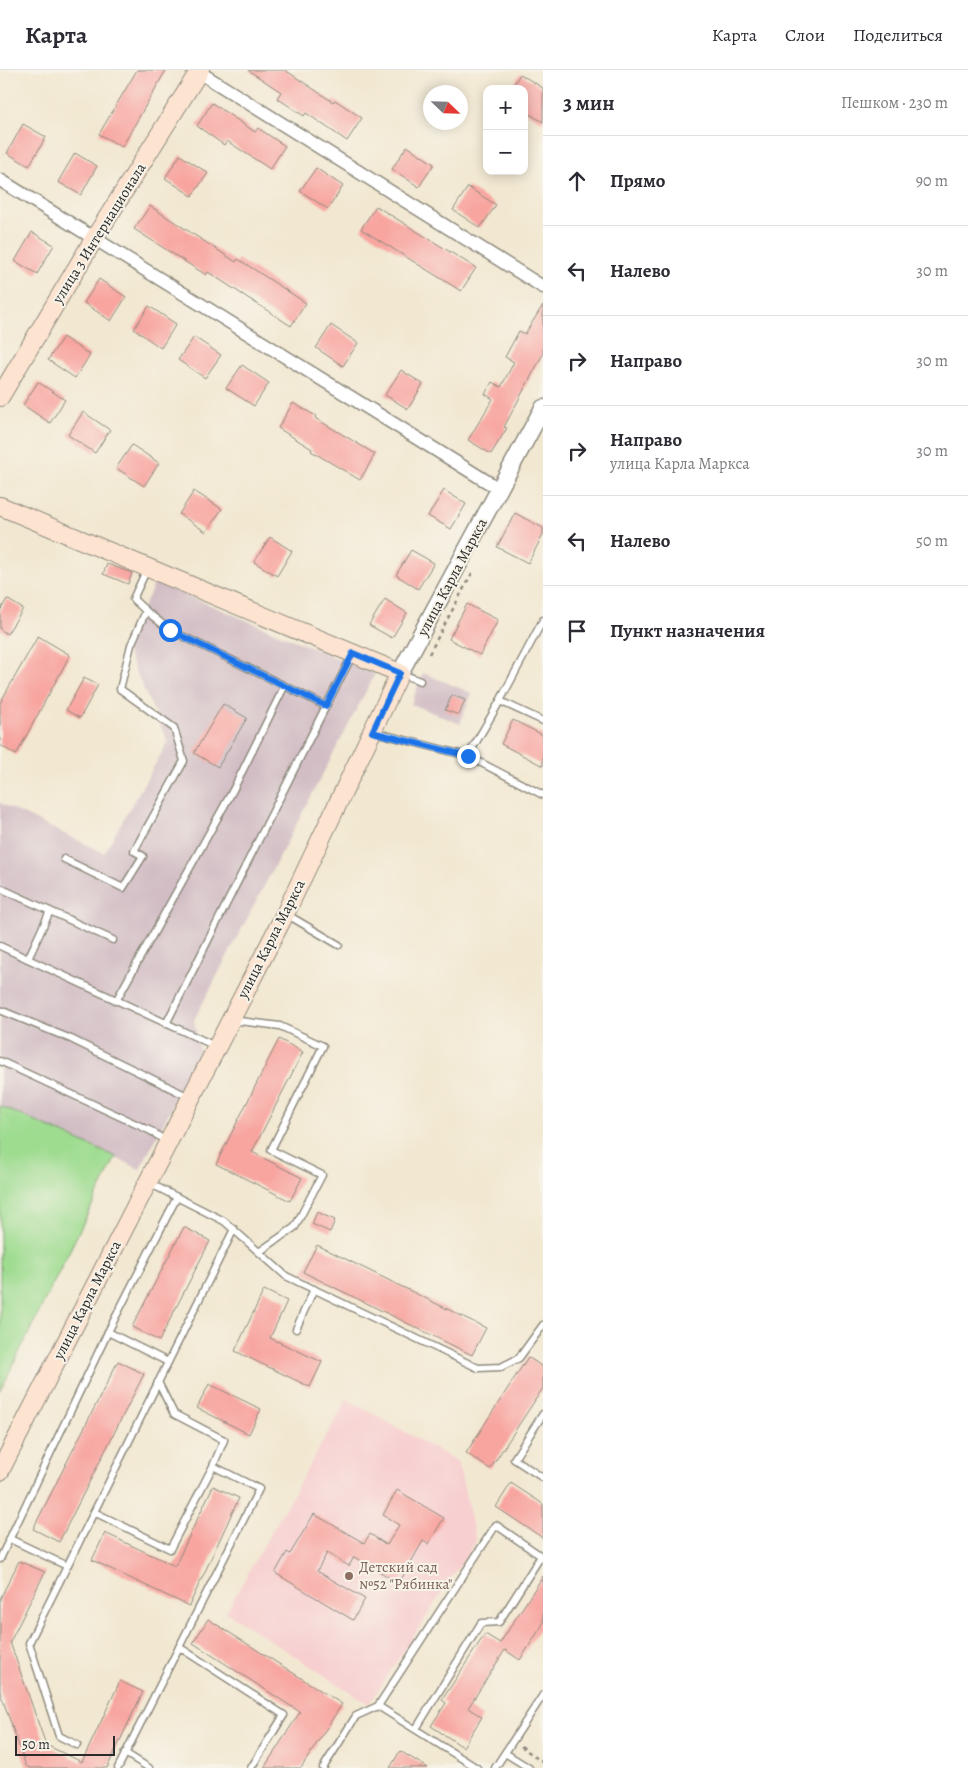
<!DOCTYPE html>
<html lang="ru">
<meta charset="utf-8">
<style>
:root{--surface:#fff;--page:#f2f2f3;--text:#2b2b33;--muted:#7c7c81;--line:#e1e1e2}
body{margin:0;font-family:Alegreya,serif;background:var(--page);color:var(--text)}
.controls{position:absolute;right:15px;top:15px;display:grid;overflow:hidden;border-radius:10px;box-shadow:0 2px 12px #0003}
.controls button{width:45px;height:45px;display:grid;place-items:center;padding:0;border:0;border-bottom:1px solid var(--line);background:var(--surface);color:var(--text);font:25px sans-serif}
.compass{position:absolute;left:423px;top:15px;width:45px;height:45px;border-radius:50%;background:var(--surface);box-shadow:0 2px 12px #0003;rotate:113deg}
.scale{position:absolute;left:15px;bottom:12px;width:100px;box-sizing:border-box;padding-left:5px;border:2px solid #2b2b2b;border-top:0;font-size:14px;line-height:18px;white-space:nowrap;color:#2b2b2b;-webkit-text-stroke:4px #f7f3e8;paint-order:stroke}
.stop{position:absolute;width:15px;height:15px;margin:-11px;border:4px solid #1a73e8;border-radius:50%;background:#fff}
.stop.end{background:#1a73e8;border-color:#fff;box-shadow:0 1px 5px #0008}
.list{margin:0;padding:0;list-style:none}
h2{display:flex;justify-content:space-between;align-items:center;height:65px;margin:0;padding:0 20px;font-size:21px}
h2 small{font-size:16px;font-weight:400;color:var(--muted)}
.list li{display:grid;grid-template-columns:32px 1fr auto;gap:15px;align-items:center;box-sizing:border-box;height:90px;padding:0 20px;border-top:1px solid var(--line)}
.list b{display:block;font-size:19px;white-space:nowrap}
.list p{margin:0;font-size:16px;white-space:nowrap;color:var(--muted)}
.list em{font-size:16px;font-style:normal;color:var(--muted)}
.icon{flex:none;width:28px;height:28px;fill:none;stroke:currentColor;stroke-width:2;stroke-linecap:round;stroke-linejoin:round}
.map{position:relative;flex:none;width:543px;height:1698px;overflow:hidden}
header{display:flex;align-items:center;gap:30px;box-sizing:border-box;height:70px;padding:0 25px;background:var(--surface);border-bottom:1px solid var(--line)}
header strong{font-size:24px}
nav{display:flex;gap:28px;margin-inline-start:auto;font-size:18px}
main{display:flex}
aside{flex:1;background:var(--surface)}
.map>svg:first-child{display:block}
</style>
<header>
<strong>Карта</strong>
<nav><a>Карта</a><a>Слои</a><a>Поделиться</a></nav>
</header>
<main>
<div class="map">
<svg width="543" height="1698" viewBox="0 0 543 1698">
<rect width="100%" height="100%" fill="#f7f3e8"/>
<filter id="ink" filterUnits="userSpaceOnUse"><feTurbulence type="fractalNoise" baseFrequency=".02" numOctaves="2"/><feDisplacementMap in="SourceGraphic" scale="10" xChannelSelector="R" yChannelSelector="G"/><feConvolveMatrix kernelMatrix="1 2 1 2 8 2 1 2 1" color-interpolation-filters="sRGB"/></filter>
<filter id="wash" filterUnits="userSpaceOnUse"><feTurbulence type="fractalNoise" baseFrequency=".0096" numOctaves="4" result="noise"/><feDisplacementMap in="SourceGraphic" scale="20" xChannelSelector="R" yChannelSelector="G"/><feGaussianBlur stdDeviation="1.12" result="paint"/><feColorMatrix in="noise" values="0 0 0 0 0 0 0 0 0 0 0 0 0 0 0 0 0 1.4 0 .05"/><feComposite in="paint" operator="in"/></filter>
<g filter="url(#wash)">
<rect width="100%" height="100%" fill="#f2e8d1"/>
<polygon fill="#f7cfd0" points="347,1329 458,1392 476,1471 369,1634 226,1542"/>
<g fill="#d2bdc5">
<polygon points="155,512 375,604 194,950 200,982 140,1099 0,1036 0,733 104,783 168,672 125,578"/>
<polygon points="423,603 472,623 460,654 411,634"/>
</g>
<polygon fill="#9edc90" stroke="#64845e" points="0,1036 116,1087 0,1321"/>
<g id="blocks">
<g fill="#f8a5a0">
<polygon points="137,0 166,0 122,77 99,64"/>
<polygon points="248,0 285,0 333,32 335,30 362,48 347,71 306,43 304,46 277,28 281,22"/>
<polygon points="520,4 543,18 543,52 524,41 524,19 511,19"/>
<polygon points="212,33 255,62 258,58 285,76 270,99 227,71 224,75 197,56"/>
<polygon points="23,54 46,67 29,96 7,83"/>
<polygon points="407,76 434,94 419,117 392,99"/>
<polygon points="75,83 97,96 81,125 58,112"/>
<polygon points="180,85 208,103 192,126 165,108"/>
<polygon points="316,98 343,116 328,139 300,121"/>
<polygon points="468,117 496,135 480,158 453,140"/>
<polygon points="150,136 236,192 238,189 306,233 291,256 208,202 206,205 134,159"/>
<polygon points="376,136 476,198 461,221 361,159"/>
<polygon points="32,162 54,175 37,204 15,191"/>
<polygon points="99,209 126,227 111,251 84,233"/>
<polygon points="543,235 543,284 504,357 507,358 491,384 468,370 493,329 485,324 492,312 501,317 514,292 505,287 519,261 525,264"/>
<polygon points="149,236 176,254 161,278 134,259"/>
<polygon points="331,255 358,273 343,296 316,278"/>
<polygon points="63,267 90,285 75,308 48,290"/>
<polygon points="194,267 221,285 205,308 178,290"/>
<polygon points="242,295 269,313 254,336 226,318"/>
<polygon points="401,300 423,314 408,339 385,325"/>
<polygon points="38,312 65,330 50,353 23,335"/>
<polygon points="293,333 316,346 315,348 375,384 360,410 311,381 312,379 278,358"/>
<polygon points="83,342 110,360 95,383 68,365"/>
<polygon points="132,375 159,393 144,416 116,398"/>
<polygon points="444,420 466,434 451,459 428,446"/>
<polygon points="194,421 222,439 206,462 179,444"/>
<polygon points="515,443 543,458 543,465 528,493 497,477"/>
<polygon points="270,467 292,481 277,506 254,492"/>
<polygon points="411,480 434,493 418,519 396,505"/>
<polygon points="107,494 132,503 128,514 103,504"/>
<polygon points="7,529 23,539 7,564 0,559 0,541"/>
<polygon points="385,529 407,543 392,568 369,555"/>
<polygon points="467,534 498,550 480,585 449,569"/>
<polygon points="38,566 70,585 16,685 0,675 0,633"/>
<polygon points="84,608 98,615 80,648 66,640"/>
<polygon points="452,625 465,630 459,645 445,640"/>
<polygon points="223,634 247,648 218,697 194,683"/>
<polygon points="513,650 543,665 543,696 501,674"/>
<polygon points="279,969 303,982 252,1082 302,1108 290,1131 216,1094"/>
<polygon points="317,1142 335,1150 330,1162 312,1154"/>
<polygon points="184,1157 210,1171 159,1271 132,1257"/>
<polygon points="317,1175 486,1258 472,1285 303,1202"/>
<polygon points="264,1220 287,1231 270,1268 322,1292 310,1317 235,1281"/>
<polygon points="528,1287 543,1297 543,1318 490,1399 466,1383"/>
<polygon points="118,1291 144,1304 59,1472 33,1459"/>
<polygon points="209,1314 261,1339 249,1364 197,1338"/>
<polygon points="511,1413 543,1434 543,1468 496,1437"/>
<polygon points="213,1416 239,1428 189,1536 92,1490 105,1463 175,1496"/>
<polygon points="397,1420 444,1448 428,1474 423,1471 399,1513 354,1487 349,1496 327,1483 317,1501 365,1529 353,1550 275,1503 287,1482 290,1484 314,1444 364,1473 370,1464 387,1475 399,1455 383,1445"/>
<polygon points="19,1491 45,1502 10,1572 46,1675 82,1692 120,1611 143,1622 107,1698 30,1698 26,1696 0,1622 0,1529"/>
<polygon points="543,1506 543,1554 520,1590 505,1580 468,1638 482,1647 463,1677 431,1656 446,1633 442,1630 485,1564 500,1573"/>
<polygon points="208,1549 342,1634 301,1698 264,1698 300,1642 193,1573"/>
<polygon points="400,1681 428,1698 390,1698"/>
</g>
</g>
</g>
<g filter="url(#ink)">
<use href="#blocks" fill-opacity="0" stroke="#8e8a7e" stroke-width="1"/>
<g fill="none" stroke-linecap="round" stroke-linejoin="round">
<defs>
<g id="service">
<polyline points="146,541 170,560 326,636 166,954"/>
<polyline points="400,603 420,611"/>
<polyline points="500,631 543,651"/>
<polyline points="326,636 353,584"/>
<polyline points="374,662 468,686 543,725"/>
<polyline points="468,686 500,631 543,550"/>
<polyline points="64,789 123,818 143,786 134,781 184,691 174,658 120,619 131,575 146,541 133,529 147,499"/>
<polyline points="0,818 113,870"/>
<polyline points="286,844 339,875"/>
<polyline points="0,876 215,976"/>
<polyline points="28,889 50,841"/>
<polyline points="116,931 233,720 284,617"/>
<polyline points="0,940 71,969 189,1027"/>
<polyline points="231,950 280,956 323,976 271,1080 322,1105 295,1157 259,1182"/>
<polyline points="0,991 151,1061 167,1072"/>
<polyline points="149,1113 224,1151 286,1206 478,1298 501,1297 519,1288 543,1255"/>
<polyline points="296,1259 314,1219"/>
<polyline points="108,1262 168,1292"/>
<polyline points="158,1312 174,1344 224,1370 213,1396"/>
<polyline points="543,1344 514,1389 543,1408"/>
<polyline points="94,1442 234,1159"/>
<polyline points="10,1469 67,1496"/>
<polyline points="0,1489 108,1262 177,1127"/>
<polyline points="179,1577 284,1645 251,1698"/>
<polyline points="378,1636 496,1455 541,1486 499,1552 481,1553 416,1659"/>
<polyline points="77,1675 59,1666 29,1573 94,1442 170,1479 213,1396 259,1419 118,1698"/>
<polyline points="125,1683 149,1698"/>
<polyline points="505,1683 529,1698"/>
<polyline points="323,1698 356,1646 378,1636 477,1698"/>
<polyline points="495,1698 543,1625"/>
</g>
<g id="minor">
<polyline points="199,2 543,217"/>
<polyline points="0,110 499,419"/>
</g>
<polyline id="tertiary" points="400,603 543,338"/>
<g id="secondary">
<polyline points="0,327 94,169 200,0"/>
<polyline points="0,436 400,603 285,844 0,1401"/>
</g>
</defs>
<use href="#service" stroke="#8e8a7e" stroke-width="9"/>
<use href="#minor" stroke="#8e8a7e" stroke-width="15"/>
<use href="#tertiary" stroke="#8e8a7e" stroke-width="19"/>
<use href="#secondary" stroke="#8e8a7e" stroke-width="20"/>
<g stroke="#8e8a7e" stroke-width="2.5" stroke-dasharray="4 4" stroke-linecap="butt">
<polyline points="429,584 472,503"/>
<polyline points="521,1676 543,1693"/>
</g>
<use href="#service" stroke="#fff" stroke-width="6"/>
<use href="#minor" stroke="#fff" stroke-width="12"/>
<use href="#tertiary" stroke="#fff" stroke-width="16"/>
<use href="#secondary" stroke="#fde4d0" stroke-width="18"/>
</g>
</g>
<g fill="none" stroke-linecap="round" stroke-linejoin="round" filter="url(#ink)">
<polyline stroke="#1a73e8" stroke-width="6" points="170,560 326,636 353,583 400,603 372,662 468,686"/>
</g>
<circle fill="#8d6e63" stroke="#f7f3e8" stroke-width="2" cx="349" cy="1506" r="5"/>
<g text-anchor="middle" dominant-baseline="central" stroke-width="4" stroke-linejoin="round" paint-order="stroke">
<g font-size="15" fill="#2b2b2b" stroke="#f7f3e8">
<text transform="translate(99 163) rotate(-58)">улица 3 Интернационала</text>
<text transform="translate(452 507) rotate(-62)">улица Карла Маркса</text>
<text transform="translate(271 869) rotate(-63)">улица Карла Маркса</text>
<text transform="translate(87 1230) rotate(-63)">улица Карла Маркса</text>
</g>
<g font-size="15" fill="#785e54" stroke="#f7f3e8" text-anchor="start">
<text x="359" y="1497">Детский сад<tspan x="359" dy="17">№52 "Рябинка"</tspan></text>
</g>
</g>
</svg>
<div class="controls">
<button>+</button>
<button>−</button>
</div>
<svg class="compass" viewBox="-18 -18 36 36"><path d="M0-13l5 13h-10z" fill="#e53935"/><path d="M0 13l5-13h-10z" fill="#7c7c81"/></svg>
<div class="scale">50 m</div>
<div class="stop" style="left:170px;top:560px"></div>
<div class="stop end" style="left:468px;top:686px"></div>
</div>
<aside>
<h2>3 мин<small>Пешком · 230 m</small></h2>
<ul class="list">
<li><svg class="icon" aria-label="ahead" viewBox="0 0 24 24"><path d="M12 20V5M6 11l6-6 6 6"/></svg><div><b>Прямо</b></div><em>90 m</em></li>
<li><svg class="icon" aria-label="left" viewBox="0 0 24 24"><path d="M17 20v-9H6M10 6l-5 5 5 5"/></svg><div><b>Налево</b></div><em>30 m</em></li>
<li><svg class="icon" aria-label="right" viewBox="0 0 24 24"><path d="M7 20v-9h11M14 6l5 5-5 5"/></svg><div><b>Направо</b></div><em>30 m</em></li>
<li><svg class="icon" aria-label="right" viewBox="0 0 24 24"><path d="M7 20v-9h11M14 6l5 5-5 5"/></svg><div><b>Направо</b><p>улица Карла Маркса</p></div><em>30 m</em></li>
<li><svg class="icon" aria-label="left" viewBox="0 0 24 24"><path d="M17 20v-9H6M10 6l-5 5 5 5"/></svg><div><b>Налево</b></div><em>50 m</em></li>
<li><svg class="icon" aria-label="arrive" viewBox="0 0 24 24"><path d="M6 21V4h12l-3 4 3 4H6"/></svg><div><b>Пункт назначения</b></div></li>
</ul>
</aside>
</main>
